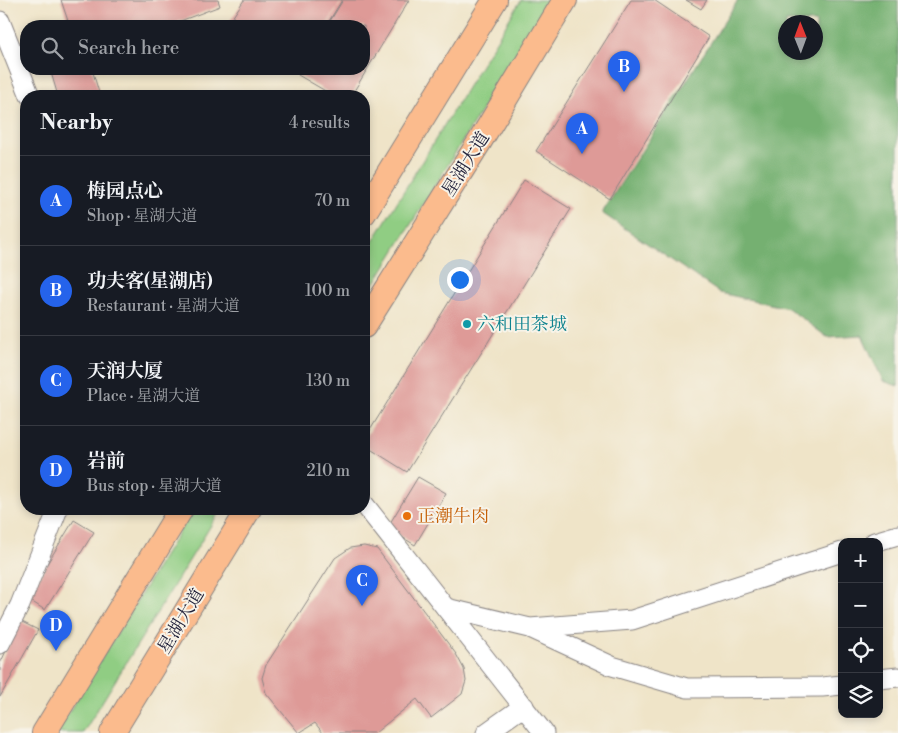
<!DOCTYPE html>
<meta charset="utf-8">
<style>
:root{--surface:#171b24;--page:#242831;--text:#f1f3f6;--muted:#9ea1a6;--line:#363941;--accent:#2563eb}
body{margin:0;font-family:"Libre Bodoni","Noto Serif SC",serif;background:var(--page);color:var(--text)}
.controls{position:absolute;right:15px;bottom:15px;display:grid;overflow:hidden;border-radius:10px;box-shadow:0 2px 8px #0003}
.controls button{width:45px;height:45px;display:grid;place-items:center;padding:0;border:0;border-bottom:1px solid var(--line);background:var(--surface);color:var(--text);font:25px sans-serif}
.compass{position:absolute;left:778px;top:15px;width:45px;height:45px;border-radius:50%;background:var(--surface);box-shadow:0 2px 8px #0003;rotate:359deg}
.you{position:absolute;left:459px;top:279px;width:18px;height:18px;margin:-12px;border:4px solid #fff;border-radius:50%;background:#1a73e8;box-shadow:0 0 0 8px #1a73e833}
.badge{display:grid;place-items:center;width:32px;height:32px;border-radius:50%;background:var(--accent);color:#fff;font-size:16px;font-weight:700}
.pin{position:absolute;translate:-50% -41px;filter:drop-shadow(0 1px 2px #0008)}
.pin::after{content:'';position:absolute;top:26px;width:18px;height:15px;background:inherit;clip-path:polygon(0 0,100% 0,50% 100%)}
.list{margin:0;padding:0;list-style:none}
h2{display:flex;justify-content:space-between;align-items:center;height:65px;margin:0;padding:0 20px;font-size:21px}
h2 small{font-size:16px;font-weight:400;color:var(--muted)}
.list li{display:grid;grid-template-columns:32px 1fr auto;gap:15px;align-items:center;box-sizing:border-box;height:90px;padding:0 20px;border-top:1px solid var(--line)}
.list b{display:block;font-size:19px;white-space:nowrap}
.list p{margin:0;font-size:16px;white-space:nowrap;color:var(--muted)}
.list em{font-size:16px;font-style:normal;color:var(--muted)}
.icon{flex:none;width:28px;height:28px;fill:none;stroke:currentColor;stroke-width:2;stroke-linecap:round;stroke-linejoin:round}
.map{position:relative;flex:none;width:898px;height:733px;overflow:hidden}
.search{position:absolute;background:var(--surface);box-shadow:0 2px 8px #0003;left:20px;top:20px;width:350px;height:55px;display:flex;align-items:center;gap:12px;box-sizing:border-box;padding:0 18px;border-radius:20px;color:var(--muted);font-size:19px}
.panel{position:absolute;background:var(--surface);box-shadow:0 2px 8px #0003;left:20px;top:90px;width:350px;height:425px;border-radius:20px}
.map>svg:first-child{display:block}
</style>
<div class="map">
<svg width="898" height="733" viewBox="0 0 898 733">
<rect width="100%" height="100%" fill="#f7f3e8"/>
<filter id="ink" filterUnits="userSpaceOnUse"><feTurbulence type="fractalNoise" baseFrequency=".02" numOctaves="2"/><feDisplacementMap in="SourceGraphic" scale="10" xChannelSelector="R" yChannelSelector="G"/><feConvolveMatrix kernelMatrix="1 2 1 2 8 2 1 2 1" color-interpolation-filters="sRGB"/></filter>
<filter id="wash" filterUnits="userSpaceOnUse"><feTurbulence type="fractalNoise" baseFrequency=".0096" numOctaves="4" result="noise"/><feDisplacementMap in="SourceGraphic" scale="20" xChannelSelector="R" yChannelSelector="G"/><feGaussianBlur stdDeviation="1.12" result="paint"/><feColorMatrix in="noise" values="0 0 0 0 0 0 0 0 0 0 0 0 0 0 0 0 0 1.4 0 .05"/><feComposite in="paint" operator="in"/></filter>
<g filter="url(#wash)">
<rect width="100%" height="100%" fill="#efe4c8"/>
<g fill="#90cd83" stroke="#59785f">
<polygon points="521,0 550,0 364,300 364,256"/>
<polygon points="193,509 221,509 83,733 56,733"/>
</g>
<path fill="#74b071" stroke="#4b6956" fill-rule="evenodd" d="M738 0H898V386L883 381 862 335 827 337 788 308 720 293 602 213ZM786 22H816V52H786Z"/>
<g id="blocks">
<g fill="#de9a97">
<polygon points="61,0 218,0 220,6 167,26 74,26 69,24"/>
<polygon points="244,0 342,0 326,26 231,26 228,24"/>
<polygon points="343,0 409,0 351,96 334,96 298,75 302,69 364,69 364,26 327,26"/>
<polygon points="631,0 654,0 709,37 610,199 536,151"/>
<polygon points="686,0 707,0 701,9"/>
<polygon points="50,69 92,69 100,96 58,96"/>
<polygon points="524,180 571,209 407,472 364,445 364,440"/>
<polygon points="418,477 446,493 415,545 387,528"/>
<polygon points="74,520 94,532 45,610 26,598"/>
<polygon points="364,546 377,549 456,654 464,669 466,681 462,694 431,718 417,699 375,733 323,733 315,723 299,733 266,693 262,678 266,665 335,558 350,548"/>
<polygon points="20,621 38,630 0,697 0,664"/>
</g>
</g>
</g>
<g filter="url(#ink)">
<use href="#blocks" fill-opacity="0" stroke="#888382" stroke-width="1"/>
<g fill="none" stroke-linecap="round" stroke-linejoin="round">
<defs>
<g id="minor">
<polyline points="0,21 30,96"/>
<polyline points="364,504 544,733"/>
<polyline points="874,542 898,535"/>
<polyline points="446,608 530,628 632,620 842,552"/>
<polyline points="532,629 612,666 687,688 822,687 842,685"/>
<polyline points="0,644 20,605 58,509"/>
<polyline points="879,679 898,677"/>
<polyline points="486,733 524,706"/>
</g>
<g id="major">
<polyline points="364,213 495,0"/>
<polyline points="364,326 480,141 565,0"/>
<polyline points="44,733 181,509"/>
<polyline points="112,733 249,509"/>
</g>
</defs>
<use href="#minor" stroke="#888382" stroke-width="21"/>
<use href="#major" stroke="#888382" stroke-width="26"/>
<use href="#minor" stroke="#fff" stroke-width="19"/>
<use href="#major" stroke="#fbbb8d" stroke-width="24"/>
</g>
</g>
<circle fill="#0f9aa8" stroke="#f7f3e8" stroke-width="2" cx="467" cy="324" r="5"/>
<circle fill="#e8710a" stroke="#f7f3e8" stroke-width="2" cx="407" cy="516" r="5"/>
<g text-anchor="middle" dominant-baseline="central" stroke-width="4" stroke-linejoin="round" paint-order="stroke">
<g font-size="18" fill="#22223b" stroke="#f7f3e8">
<text transform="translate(466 164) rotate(-58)">星湖大道</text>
<text transform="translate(181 621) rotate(-59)">星湖大道</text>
</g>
<g font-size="18" fill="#0d838f" stroke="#f7f3e8" text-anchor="start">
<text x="477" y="324">六和田茶城</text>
</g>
<g font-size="18" fill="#c56008" stroke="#f7f3e8" text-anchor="start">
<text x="417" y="516">正潮牛肉</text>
</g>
</g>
</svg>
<div class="controls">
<button>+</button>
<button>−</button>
<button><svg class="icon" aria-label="locate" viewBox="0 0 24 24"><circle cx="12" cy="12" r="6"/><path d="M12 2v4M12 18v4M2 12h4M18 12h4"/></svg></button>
<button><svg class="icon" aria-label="layers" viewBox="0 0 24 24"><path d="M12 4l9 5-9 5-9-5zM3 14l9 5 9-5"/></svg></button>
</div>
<svg class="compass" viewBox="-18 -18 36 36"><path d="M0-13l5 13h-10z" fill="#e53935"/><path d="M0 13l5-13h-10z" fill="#9ea1a6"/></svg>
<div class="you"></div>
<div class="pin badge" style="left:582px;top:154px">A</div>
<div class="pin badge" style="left:624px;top:92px">B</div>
<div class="pin badge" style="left:362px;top:606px">C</div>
<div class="pin badge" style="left:56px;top:651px">D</div>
<div class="search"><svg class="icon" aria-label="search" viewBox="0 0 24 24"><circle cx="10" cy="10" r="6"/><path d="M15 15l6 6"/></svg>Search here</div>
<section class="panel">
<h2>Nearby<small>4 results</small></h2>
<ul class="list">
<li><span class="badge">A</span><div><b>梅园点心</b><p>Shop · 星湖大道</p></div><em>70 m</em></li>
<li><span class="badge">B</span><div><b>功夫客(星湖店)</b><p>Restaurant · 星湖大道</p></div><em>100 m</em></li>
<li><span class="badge">C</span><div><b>天润大厦</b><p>Place · 星湖大道</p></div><em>130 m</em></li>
<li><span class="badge">D</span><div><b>岩前</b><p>Bus stop · 星湖大道</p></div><em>210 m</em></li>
</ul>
</section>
</div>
